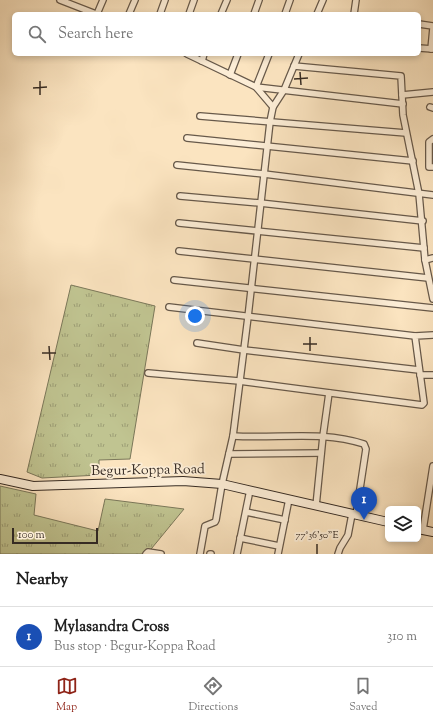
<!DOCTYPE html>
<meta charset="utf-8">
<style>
:root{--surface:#fff;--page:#f6f6f6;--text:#222;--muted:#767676;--line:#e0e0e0;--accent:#8f2418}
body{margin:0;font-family:"Sorts Mill Goudy",serif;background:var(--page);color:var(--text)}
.controls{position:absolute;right:12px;bottom:12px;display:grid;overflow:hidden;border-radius:6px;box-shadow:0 2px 6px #0003}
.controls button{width:36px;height:36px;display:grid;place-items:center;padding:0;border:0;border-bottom:1px solid var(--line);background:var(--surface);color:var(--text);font:20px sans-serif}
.scale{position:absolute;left:12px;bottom:10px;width:86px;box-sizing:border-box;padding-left:4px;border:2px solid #362b23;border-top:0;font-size:11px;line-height:14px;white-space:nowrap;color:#362b23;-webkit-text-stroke:3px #fcedd6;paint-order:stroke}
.you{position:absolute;left:195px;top:316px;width:14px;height:14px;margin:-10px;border:3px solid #fff;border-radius:50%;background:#1a73e8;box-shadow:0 0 0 6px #1a73e833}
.badge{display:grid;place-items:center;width:26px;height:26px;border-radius:50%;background:var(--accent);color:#fff;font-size:13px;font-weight:700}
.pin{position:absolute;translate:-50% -33px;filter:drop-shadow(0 1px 2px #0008)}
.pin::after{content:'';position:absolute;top:21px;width:14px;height:12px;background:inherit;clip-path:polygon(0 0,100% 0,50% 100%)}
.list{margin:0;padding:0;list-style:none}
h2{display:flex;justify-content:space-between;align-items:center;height:52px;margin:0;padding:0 16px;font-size:17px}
h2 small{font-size:13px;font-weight:400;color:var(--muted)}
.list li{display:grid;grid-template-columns:26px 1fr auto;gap:12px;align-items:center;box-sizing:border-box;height:60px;padding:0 16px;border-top:1px solid var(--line)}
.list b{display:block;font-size:15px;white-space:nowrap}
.list p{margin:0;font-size:13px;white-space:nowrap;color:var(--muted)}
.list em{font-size:13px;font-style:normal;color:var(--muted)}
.icon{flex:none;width:22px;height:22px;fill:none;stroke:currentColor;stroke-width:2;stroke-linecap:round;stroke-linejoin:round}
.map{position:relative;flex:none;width:433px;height:554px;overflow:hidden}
.search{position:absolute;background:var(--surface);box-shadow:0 2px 6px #0003;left:12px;right:12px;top:12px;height:44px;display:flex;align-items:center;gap:10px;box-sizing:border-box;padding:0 14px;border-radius:6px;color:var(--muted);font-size:15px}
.sheet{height:112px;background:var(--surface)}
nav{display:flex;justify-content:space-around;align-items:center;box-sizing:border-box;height:56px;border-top:1px solid var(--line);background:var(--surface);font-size:11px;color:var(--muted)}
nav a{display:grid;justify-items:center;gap:2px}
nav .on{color:var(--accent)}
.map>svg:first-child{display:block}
</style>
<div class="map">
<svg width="433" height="554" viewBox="0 0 433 554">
<defs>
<pattern id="grass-tufts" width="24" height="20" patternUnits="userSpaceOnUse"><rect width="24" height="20" fill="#c0c491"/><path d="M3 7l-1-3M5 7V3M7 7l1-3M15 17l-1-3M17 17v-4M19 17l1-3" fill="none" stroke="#9d9f76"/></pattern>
</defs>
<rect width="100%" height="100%" fill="#fbe4c0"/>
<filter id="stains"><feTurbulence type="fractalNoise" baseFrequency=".005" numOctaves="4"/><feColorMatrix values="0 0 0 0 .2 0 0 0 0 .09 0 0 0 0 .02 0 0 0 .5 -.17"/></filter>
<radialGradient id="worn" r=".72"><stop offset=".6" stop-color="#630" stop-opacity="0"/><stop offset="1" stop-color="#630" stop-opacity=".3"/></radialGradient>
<g fill="url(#grass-tufts)" stroke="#7b785a">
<polygon points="71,285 155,306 130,459 99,460 99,475 42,478 27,472"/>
<polygon points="0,486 36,494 34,515 98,531 105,499 184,509 147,554 0,554"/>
</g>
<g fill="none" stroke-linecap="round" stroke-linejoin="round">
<defs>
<g id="minor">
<polyline points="60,0 96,14"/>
<polyline points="97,14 103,0"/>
<polyline points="129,14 135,0"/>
<polyline points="160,14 165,0"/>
<polyline points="189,14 194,0"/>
<polyline points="221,14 227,0"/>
<polyline points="254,14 259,0"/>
<polyline points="285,14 290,0"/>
<polyline points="317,14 323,0"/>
<polyline points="354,14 356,0"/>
<polyline points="419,24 433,26"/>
<polyline points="419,48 433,49"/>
<polyline points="431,49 433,28"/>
<polyline points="187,54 256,87 403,104"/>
<polyline points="269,54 256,87 273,107"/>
<polyline points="202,61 204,54"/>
<polyline points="294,66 401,76 403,115 419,194 425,260 433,299"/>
<polyline points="230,75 238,54"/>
<polyline points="402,95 433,92"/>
<polyline points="430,107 433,108"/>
<polyline points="200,116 406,133"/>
<polyline points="187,138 413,161"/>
<polyline points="433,139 429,142 429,167 433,167"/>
<polyline points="177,165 264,174 433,195"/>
<polyline points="180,196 260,203 423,221"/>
<polyline points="179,223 424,248"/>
<polyline points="179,251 428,278"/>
<polyline points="425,260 433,258"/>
<polyline points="174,280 433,308"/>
<polyline points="169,307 415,336"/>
<polyline points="197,343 244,350 419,370"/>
<polyline points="148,373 239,381 422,405 424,403 415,336 433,335"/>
<polyline points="420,375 433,375"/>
<path d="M233 436C277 439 322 430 364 444L366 449 356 515"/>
<polyline points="229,454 321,453"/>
<polyline points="316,506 323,436 329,393"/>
<polyline points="246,512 285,520"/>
<polyline points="423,530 433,466"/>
<polyline points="240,538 279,546"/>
<polyline points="146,554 148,552 161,554"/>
<polyline points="200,554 205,526 215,522 216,520 222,484 233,436 248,317 270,122 273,107 284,90 299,54"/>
<polyline points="210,554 211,554"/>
<polyline points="237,554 250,490"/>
<polyline points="278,554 289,499"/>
<polyline points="338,554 340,548 348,535 352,514"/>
</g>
<g id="secondary">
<polyline points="0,479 33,486 183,481 222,484 388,522"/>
<polyline points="418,529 433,532"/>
</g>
</defs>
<use href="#minor" stroke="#67594a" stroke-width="8"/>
<use href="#secondary" stroke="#362b23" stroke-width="10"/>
<use href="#minor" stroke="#fcedd6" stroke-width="5.5"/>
<use href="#secondary" stroke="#fcedd6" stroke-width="8"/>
</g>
<path fill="none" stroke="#362b23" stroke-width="1.5" d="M300 72 301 85M294 79 308 78M40 81V95M33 88 47 87M310 337V351M303 344H317M49 346 50 360M42 353H56M317 544V554"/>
<g text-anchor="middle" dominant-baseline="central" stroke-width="3.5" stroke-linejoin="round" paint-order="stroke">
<g font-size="14" fill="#362b23" stroke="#fcedd6">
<text transform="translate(148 471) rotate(-1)">Begur-Koppa Road</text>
</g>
</g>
<g font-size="10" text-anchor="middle" fill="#362b23" stroke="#fcedd6" stroke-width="3.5" stroke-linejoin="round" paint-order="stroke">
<text x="317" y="538">77°36'50"E</text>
</g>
<rect width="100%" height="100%" filter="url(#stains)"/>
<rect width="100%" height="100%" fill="url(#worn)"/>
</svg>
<div class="controls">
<button><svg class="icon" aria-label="layers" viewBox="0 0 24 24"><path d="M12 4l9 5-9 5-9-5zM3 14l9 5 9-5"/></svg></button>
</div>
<div class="scale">100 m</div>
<div class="you"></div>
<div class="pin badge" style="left:364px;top:520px;background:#1a4fb4">1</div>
<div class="search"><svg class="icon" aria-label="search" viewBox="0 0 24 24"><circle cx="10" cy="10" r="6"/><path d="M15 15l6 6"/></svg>Search here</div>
</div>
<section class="sheet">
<h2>Nearby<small></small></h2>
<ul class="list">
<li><span class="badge" style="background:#1a4fb4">1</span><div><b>Mylasandra Cross</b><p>Bus stop · Begur-Koppa Road</p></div><em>310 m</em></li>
</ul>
</section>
<nav>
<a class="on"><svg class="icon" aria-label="map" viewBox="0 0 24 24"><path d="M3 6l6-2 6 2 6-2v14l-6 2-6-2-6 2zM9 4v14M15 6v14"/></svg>Map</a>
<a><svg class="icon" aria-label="directions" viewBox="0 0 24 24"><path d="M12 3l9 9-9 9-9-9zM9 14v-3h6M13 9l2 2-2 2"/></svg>Directions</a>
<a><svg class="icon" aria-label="saved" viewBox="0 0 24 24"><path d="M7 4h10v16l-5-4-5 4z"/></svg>Saved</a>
</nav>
